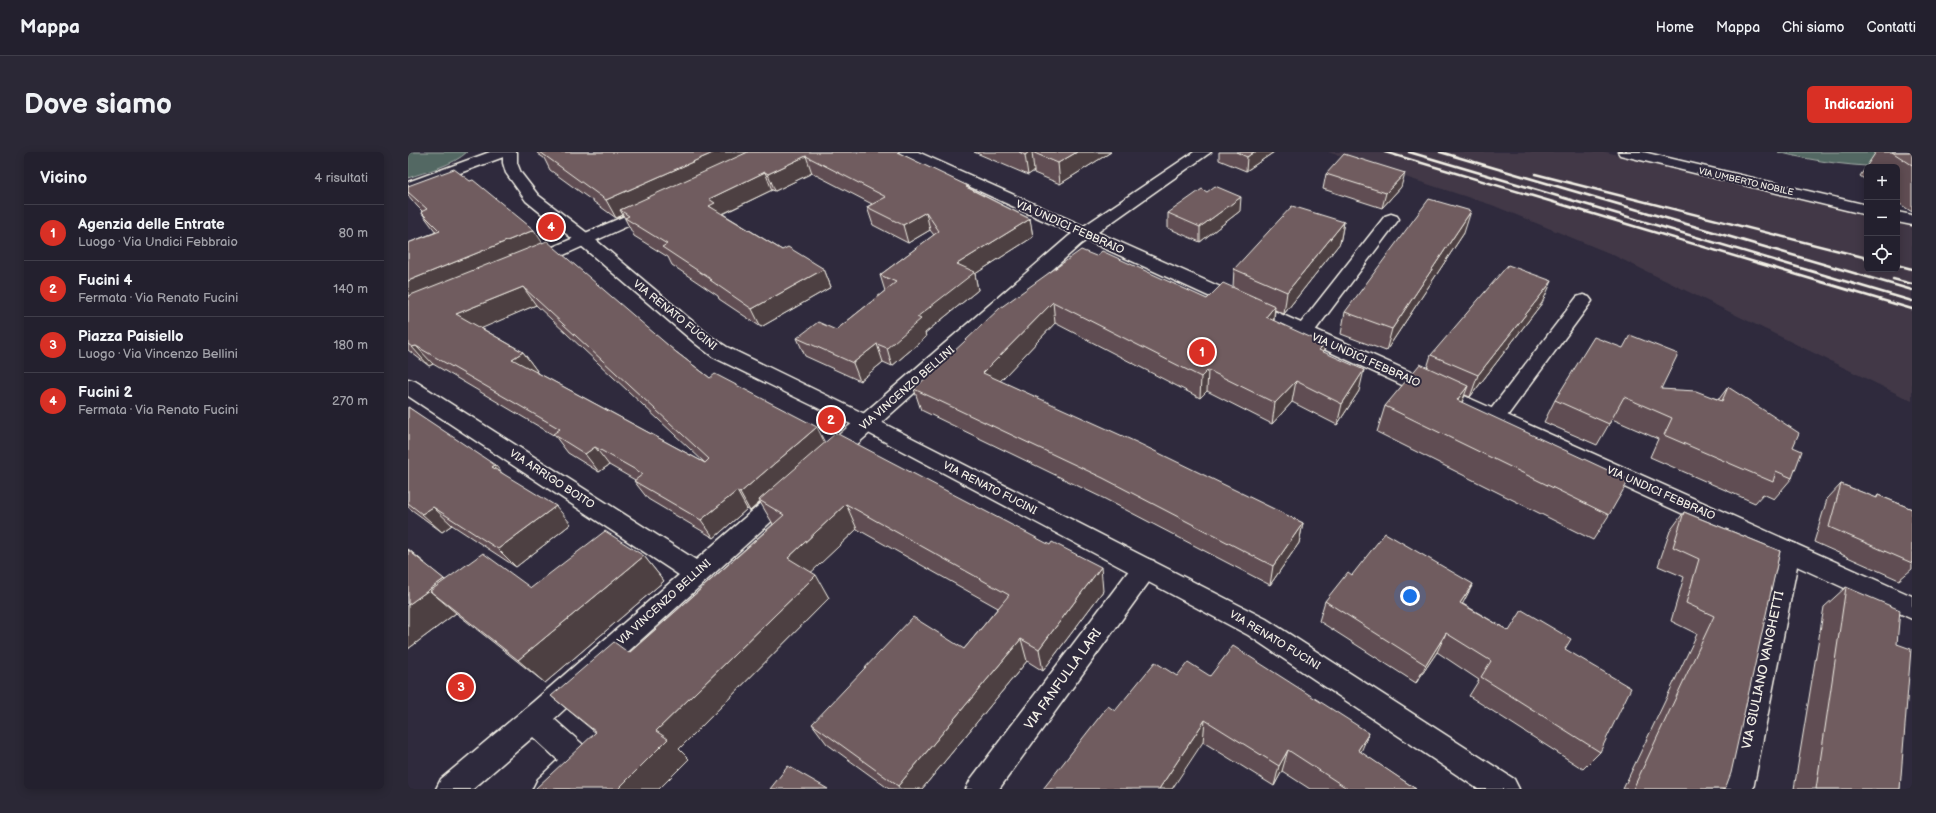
<!DOCTYPE html>
<html lang="it">
<meta charset="utf-8">
<style>
:root{--surface:#23202e;--page:#2b2836;--text:#f1f3f6;--muted:#a3a3aa;--line:#403e4a;--accent:#d93025}
body{margin:0;font-family:"Balsamiq Sans",sans-serif;background:var(--page);color:var(--text)}
.controls{position:absolute;right:12px;top:12px;display:grid;overflow:hidden;border-radius:6px;box-shadow:0 2px 10px #0003}
.controls button{width:36px;height:36px;display:grid;place-items:center;padding:0;border:0;border-bottom:1px solid var(--line);background:var(--surface);color:var(--text);font:20px sans-serif}
.you{position:absolute;left:1002px;top:444px;width:14px;height:14px;margin:-10px;border:3px solid #fff;border-radius:50%;background:#1a73e8;box-shadow:0 0 0 6px #1a73e833}
.badge{display:grid;place-items:center;width:26px;height:26px;border-radius:50%;background:var(--accent);color:#fff;font-size:13px;font-weight:700}
.pin{position:absolute;translate:-50% -50%;border:2px solid #fff;box-shadow:0 1px 4px #0006}
.list{margin:0;padding:0;list-style:none}
h2{display:flex;justify-content:space-between;align-items:center;height:52px;margin:0;padding:0 16px;font-size:17px}
h2 small{font-size:13px;font-weight:400;color:var(--muted)}
.list li{display:grid;grid-template-columns:26px 1fr auto;gap:12px;align-items:center;box-sizing:border-box;height:56px;padding:0 16px;border-top:1px solid var(--line)}
.list b{display:block;font-size:15px;white-space:nowrap}
.list p{margin:0;font-size:13px;white-space:nowrap;color:var(--muted)}
.list em{font-size:13px;font-style:normal;color:var(--muted)}
.icon{flex:none;width:22px;height:22px;fill:none;stroke:currentColor;stroke-width:2;stroke-linecap:round;stroke-linejoin:round}
.map{position:relative;flex:none;width:1504px;height:637px;overflow:hidden;border-radius:6px}
header{display:flex;align-items:center;gap:24px;box-sizing:border-box;height:56px;padding:0 20px;background:var(--surface);border-bottom:1px solid var(--line)}
header strong{font-size:19px}
nav{display:flex;gap:22px;margin-inline-start:auto;font-size:14px}
.intro{display:flex;align-items:center;justify-content:space-between;box-sizing:border-box;height:96px;padding:0 24px}
h1{margin:0;font-size:28px}
.button{padding:10px 18px;border-radius:6px;background:var(--accent);color:#fff;font-size:14px;font-weight:700}
main{display:flex;gap:24px;padding:0 24px}
aside{flex:1;background:var(--surface);border-radius:6px;box-shadow:0 2px 10px #0003}
.map>svg:first-child{display:block}
</style>
<header>
<strong>Mappa</strong>
<nav><a>Home</a><a>Mappa</a><a>Chi siamo</a><a>Contatti</a></nav>
</header>
<div class="intro"><h1>Dove siamo</h1><a class="button">Indicazioni</a></div>
<main>
<aside>
<h2>Vicino<small>4 risultati</small></h2>
<ul class="list">
<li><span class="badge">1</span><div><b>Agenzia delle Entrate</b><p>Luogo · Via Undici Febbraio</p></div><em>80 m</em></li>
<li><span class="badge">2</span><div><b>Fucini 4</b><p>Fermata · Via Renato Fucini</p></div><em>140 m</em></li>
<li><span class="badge">3</span><div><b>Piazza Paisiello</b><p>Luogo · Via Vincenzo Bellini</p></div><em>180 m</em></li>
<li><span class="badge">4</span><div><b>Fucini 2</b><p>Fermata · Via Renato Fucini</p></div><em>270 m</em></li>
</ul>
</aside>
<div class="map">
<svg width="1504" height="637" viewBox="0 0 1504 637">
<rect width="100%" height="100%" fill="#2f2a3d"/>
<filter id="ink" filterUnits="userSpaceOnUse"><feTurbulence type="fractalNoise" baseFrequency=".025" numOctaves="2"/><feDisplacementMap in="SourceGraphic" scale="8" xChannelSelector="R" yChannelSelector="G"/><feConvolveMatrix kernelMatrix="1 2 1 2 8 2 1 2 1" color-interpolation-filters="sRGB"/></filter>
<g filter="url(#ink)">
<polygon fill="#423947" points="920,0 1198,0 1346,37 1459,63 1459,117 1489,117 1489,70 1504,73 1504,249 1201,101 1084,53"/>
<g fill="#526864" stroke="#a3aca6">
<path d="M0 0H59C46 13 17 20 0 26Z"/>
<path d="M1370 0H1504L1489 15C1449 15 1408 10 1370 0Z"/>
</g>
<g fill="none" stroke-linecap="round" stroke-linejoin="round">
<defs>
<g id="minor">
<polygon points="82,0 103,0 101,3 0,40 0,30"/>
<polygon points="786,0 803,0 673,92 427,312 419,314 411,312 408,306 411,300 661,84"/>
<polygon points="1210,0 1235,0 1459,53 1459,63 1212,3"/>
<polygon points="245,52 251,54 253,57 251,60 129,115 123,116 117,115 114,111 117,107"/>
<polygon points="1489,60 1504,63 1504,73 1489,70"/>
<polygon points="983,62 989,64 991,67 903,184 896,186 889,184 887,180 889,176 977,64"/>
<polygon points="1175,143 1181,145 1184,149 1094,271 1087,273 1080,271 1077,266 1080,261 1169,145"/>
<polygon points="0,227 7,229 288,408 373,334 381,331 389,334 392,340 389,346 146,567 181,598 185,608 181,618 161,637 125,637 130,627 150,608 125,585 65,637 28,637 33,627 125,550 271,423 0,244"/>
<polygon points="1380,389 1388,392 1392,399 1345,637 1315,637 1368,399 1372,392"/>
<polygon points="737,406 746,409 749,416 746,423 591,637 558,637 563,627 728,409"/>
</g>
<g id="secondary">
<polygon points="95,0 109,0 109,11 113,21 130,43 183,84 302,184 319,195 465,266 858,467 1106,627 1111,637 1070,637 840,483 451,276 305,205 288,192 171,92 118,49 98,21 95,11"/>
<polygon points="491,0 510,0 1504,444 1504,467 493,3"/>
</g>
</defs>
<use href="#minor" stroke="#f4f1e8" stroke-width="3"/>
<use href="#secondary" stroke="#f4f1e8" stroke-width="3"/>
<use href="#minor" fill="#2f2a3d" fill-rule="evenodd"/>
<use href="#secondary" fill="#2f2a3d" fill-rule="evenodd"/>
<g stroke="#f4f1e8" stroke-width="2.5">
<polyline points="977,0 1504,157"/>
<polyline points="1001,0 1504,149"/>
<polyline points="1032,0 1504,138"/>
<polyline points="1127,22 1459,106"/>
<polyline points="1489,113 1504,117"/>
<polyline points="1485,127 1504,132"/>
</g>
</g>
<g fill="#604e52" stroke="#f4f1e8" fill-rule="evenodd">
<polygon points="129,0 489,0 622,67 625,85 567,122 570,138 517,181 518,185 484,214 475,210 452,229 397,204 389,186 428,178 477,139 472,123 526,83 522,78 500,91 465,73 459,55 464,52 404,21 367,39 364,38 315,62 374,98 416,117 423,135 353,175 311,147 310,144 264,113 260,105 226,84 215,63 208,66 142,18 136,6 130,2"/>
<polygon points="566,0 703,0 652,32 626,21 626,19 620,23"/>
<polygon points="811,0 866,0 838,19 811,8"/>
<polygon points="1468,0 1504,0 1504,60 1489,50 1489,15 1459,15 1459,29 1452,24"/>
<polygon points="918,22 993,35 974,56 915,37"/>
<path d="M0 34 134 91 268 200 302 226 416 291 695 439 635 519 619 509 514 637H481L419 592 404 572 556 497 590 456 449 377 403 420 421 446 271 597 281 607 188 581 143 544 221 501 365 372 352 350 342 359 339 357 306 386 240 347 226 329 227 328 201 313 191 320 160 301 147 284 25 212 21 214 0 198V91L28 80 13 60 14 59 9 54 0 43ZM128 153 297 311 128 220 129 219 115 200 73 176Z"/>
<polygon points="832,59 792,90 760,76 760,61"/>
<polygon points="936,70 932,91 876,162 867,158 866,169 916,200 951,239 929,273 884,250 864,272 799,239 792,246 647,171 592,229 895,371 891,391 862,433 697,347 513,258 506,237 688,104 799,147 825,135 826,117"/>
<polygon points="1056,81 978,199 933,182 937,160"/>
<polygon points="1134,151 1062,245 1057,243 1054,251 1201,363 1185,388 969,280 977,254 1019,216 1023,203"/>
<polygon points="1320,235 1385,295 1384,326 1366,347 1355,342 1347,351 1242,305 1250,287 1204,267 1189,293 1136,270 1147,248 1253,237 1311,247"/>
<polygon points="0,255 95,322 163,372 108,415 44,373 34,380 0,355"/>
<polygon points="1433,332 1468,346 1470,343 1504,357 1504,417 1491,428 1406,390 1419,347"/>
<polygon points="1276,360 1372,399 1317,637 1215,637 1289,482 1263,469 1276,425 1250,414 1262,379"/>
<polygon points="0,397 17,412 37,428 123,436 236,404 256,429 137,531 48,461 0,497"/>
<polygon points="944,423 1055,452 1101,479 1157,497 1192,600 1175,617 1061,544 1071,528 1029,500 1008,531 911,469 917,449"/>
<polygon points="1438,435 1489,492 1492,637 1386,637 1416,455"/>
<polygon points="769,524 802,524 952,600 1008,637 902,637 874,619 866,634 795,590 707,559"/>
</g>
<g fill="#4e4042" stroke="#f4f1e8">
<polygon points="307,0 352,0 212,58 215,63 208,66 198,48"/>
<polygon points="621,0 647,0 624,0 626,19 620,23 617,3"/>
<polygon points="669,0 703,0 652,32 650,11"/>
<polygon points="846,0 866,0 838,19 839,5"/>
<polygon points="398,4 404,21 367,39 360,22"/>
<polygon points="357,20 364,38 312,63 301,54 301,47"/>
<polygon points="997,21 993,35 974,56 978,41"/>
<polygon points="833,45 832,59 792,90 792,75"/>
<polygon points="1063,59 1056,81 978,199 984,177"/>
<polygon points="518,60 522,78 500,91 495,73"/>
<polygon points="622,67 625,85 567,122 570,138 517,181 518,185 484,214 479,196 509,165 549,112"/>
<polygon points="936,70 932,91 876,162 879,140"/>
<polygon points="126,78 138,96 0,154 0,129"/>
<polygon points="416,117 423,135 353,175 344,157"/>
<polygon points="1144,129 1134,151 1062,245 1070,223"/>
<polygon points="115,135 128,153 63,181 48,162"/>
<polygon points="645,150 647,171 580,242 575,221"/>
<polygon points="867,154 865,175 858,165"/>
<polygon points="469,192 475,210 452,229 445,211"/>
<polygon points="917,192 913,213 911,198"/>
<polygon points="8,194 25,212 21,214 4,195"/>
<polygon points="115,200 129,219 118,226 104,207"/>
<polygon points="800,218 799,239 792,246 793,225"/>
<polygon points="956,218 951,239 929,273 934,252"/>
<polygon points="888,229 884,250 864,272 867,251"/>
<polygon points="1060,234 1050,260 1049,248"/>
<polygon points="409,275 418,293 351,348 352,350 342,359 332,341"/>
<polygon points="187,295 201,313 191,320 177,302"/>
<polygon points="87,313 104,332 84,315"/>
<polygon points="329,339 339,357 306,386 293,368"/>
<polygon points="438,352 449,377 393,430 380,406"/>
<polygon points="148,354 163,372 108,415 90,397"/>
<polygon points="25,355 44,373 34,380 14,362"/>
<polygon points="895,371 891,391 862,433 865,414"/>
<polygon points="0,397 17,411 15,413 0,399"/>
<polygon points="236,404 256,429 137,531 110,508"/>
<polygon points="693,415 695,439 635,519 631,497"/>
<polygon points="408,423 421,446 271,597 281,607 251,637 210,637 248,579"/>
<polygon points="36,427 63,450 22,439 48,461 0,497 0,453"/>
<polygon points="1065,432 1055,451 1043,470 1052,451"/>
<polygon points="1038,481 1029,500 1008,531 1018,513"/>
<polygon points="613,487 619,509 514,637 492,637 490,634"/>
<polygon points="797,568 795,590 764,637 751,637"/>
<polygon points="961,581 952,602 950,598"/>
<polygon points="880,598 874,619 866,634 871,614"/>
</g>
<g fill="#705b5f" stroke="#f4f1e8" fill-rule="evenodd">
<polygon points="132,0 307,0 198,48"/>
<polygon points="340,0 489,0 560,34 558,35 622,67 549,112 567,120 509,165 513,167 479,196 469,192 445,211 389,186 410,170 428,178 488,130 472,123 531,79 518,60 495,73 459,55 478,45 398,4 360,22 357,20 301,47 307,51 301,54 374,98 380,95 416,117 344,157 302,128 304,128 254,95 259,92 217,66 221,64 212,58"/>
<polygon points="611,0 621,0 617,3"/>
<polygon points="624,0 669,0 650,11"/>
<polygon points="828,0 846,0 839,5"/>
<polygon points="1484,0 1504,0 1504,13"/>
<polygon points="936,2 997,21 978,41 918,22"/>
<polygon points="46,17 62,29 65,28 126,78 0,129 0,91 32,79 13,60 19,57 0,40 0,34"/>
<polygon points="807,34 833,45 792,75 760,61 794,37 799,40"/>
<polygon points="1021,47 1063,59 984,177 937,160"/>
<polygon points="884,54 936,70 879,140 826,117"/>
<path d="M139 89 268 200 302 226 307 222 409 275 332 341 329 339 293 368 226 329 235 322 187 295 177 302 145 282 152 277 8 194 4 195 0 192V144ZM115 135 301 307 297 311 104 207 115 200 48 162Z"/>
<polygon points="673,98 688,104 694,99 799,147 815,131 867,154 858,165 917,192 911,198 956,218 934,252 888,229 867,251 800,218 793,225 645,150 575,221 728,290 895,371 865,414 695,326 506,237 592,156"/>
<polygon points="1100,113 1144,129 1070,223 1023,203"/>
<polygon points="1222,183 1270,202 1253,237 1288,239 1314,249 1320,235 1391,281 1385,295 1394,299 1384,326 1368,319 1365,330 1256,283 1264,266 1216,245 1201,272 1147,248 1186,185 1215,196"/>
<polygon points="1012,212 1060,234 1049,248 1221,328 1201,363 977,254"/>
<polygon points="0,255 87,313 84,315 148,354 90,397 25,355 14,362 0,351"/>
<polygon points="428,281 642,393 644,390 693,415 631,497 613,487 490,634 404,572 505,465 556,497 601,443 438,352 380,406 408,423 248,579 260,587 210,637 127,637 188,580 143,544 206,490 221,501 376,363 351,348"/>
<polygon points="1433,332 1469,346 1470,343 1504,357 1504,411 1421,375"/>
<polygon points="1276,360 1372,399 1323,621 1317,637 1225,637 1306,464 1278,451 1291,407 1265,395"/>
<polygon points="197,379 236,404 110,508 22,439 75,401 123,436"/>
<polygon points="977,381 1065,432 1052,451 1101,479 1114,458 1163,487 1157,497 1223,536 1192,600 1073,525 1083,509 1038,481 1018,513 917,449 940,420 944,423"/>
<polygon points="0,398 36,427 0,453"/>
<polygon points="1438,435 1492,458 1489,492 1503,497 1492,637 1408,637"/>
<polygon points="825,494 961,581 950,598 1008,637 940,637 880,598 871,614 797,568 751,637 635,637 700,554 707,559 747,510 769,524 780,510 802,524"/>
<polygon points="380,614 420,637 362,637"/>
</g>
</g>
<g text-anchor="middle" dominant-baseline="central" stroke-width="4" stroke-linejoin="round" paint-order="stroke">
<g font-size="9" fill="#f4f1e8" stroke="#2f2a3d">
<text transform="translate(1338 30) rotate(13)">VIA UMBERTO NOBILE</text>
</g>
<g font-size="11" fill="#f4f1e8" stroke="#2f2a3d">
<text transform="translate(662 75) rotate(24)">VIA UNDICI FEBBRAIO</text>
<text transform="translate(267 163) rotate(39)">VIA RENATO FUCINI</text>
<text transform="translate(958 208) rotate(24)">VIA UNDICI FEBBRAIO</text>
<text transform="translate(499 236) rotate(-41)">VIA VINCENZO BELLINI</text>
<text transform="translate(144 327) rotate(33)">VIA ARRIGO BOITO</text>
<text transform="translate(582 336) rotate(27)">VIA RENATO FUCINI</text>
<text transform="translate(1253 341) rotate(24)">VIA UNDICI FEBBRAIO</text>
<text transform="translate(256 450) rotate(-42)">VIA VINCENZO BELLINI</text>
<text transform="translate(867 488) rotate(31)">VIA RENATO FUCINI</text>
</g>
<g font-size="13" fill="#f4f1e8" stroke="#2f2a3d">
<text transform="translate(1355 518) rotate(-78)">VIA GIULIANO VANGHETTI</text>
<text transform="translate(655 527) rotate(-54)">VIA FANFULLA LARI</text>
</g>
</g>
</svg>
<div class="controls">
<button>+</button>
<button>−</button>
<button><svg class="icon" aria-label="locate" viewBox="0 0 24 24"><circle cx="12" cy="12" r="6"/><path d="M12 2v4M12 18v4M2 12h4M18 12h4"/></svg></button>
</div>
<div class="you"></div>
<div class="pin badge" style="left:794px;top:200px">1</div>
<div class="pin badge" style="left:423px;top:268px">2</div>
<div class="pin badge" style="left:53px;top:535px">3</div>
<div class="pin badge" style="left:143px;top:75px">4</div>
</div>
</main>
